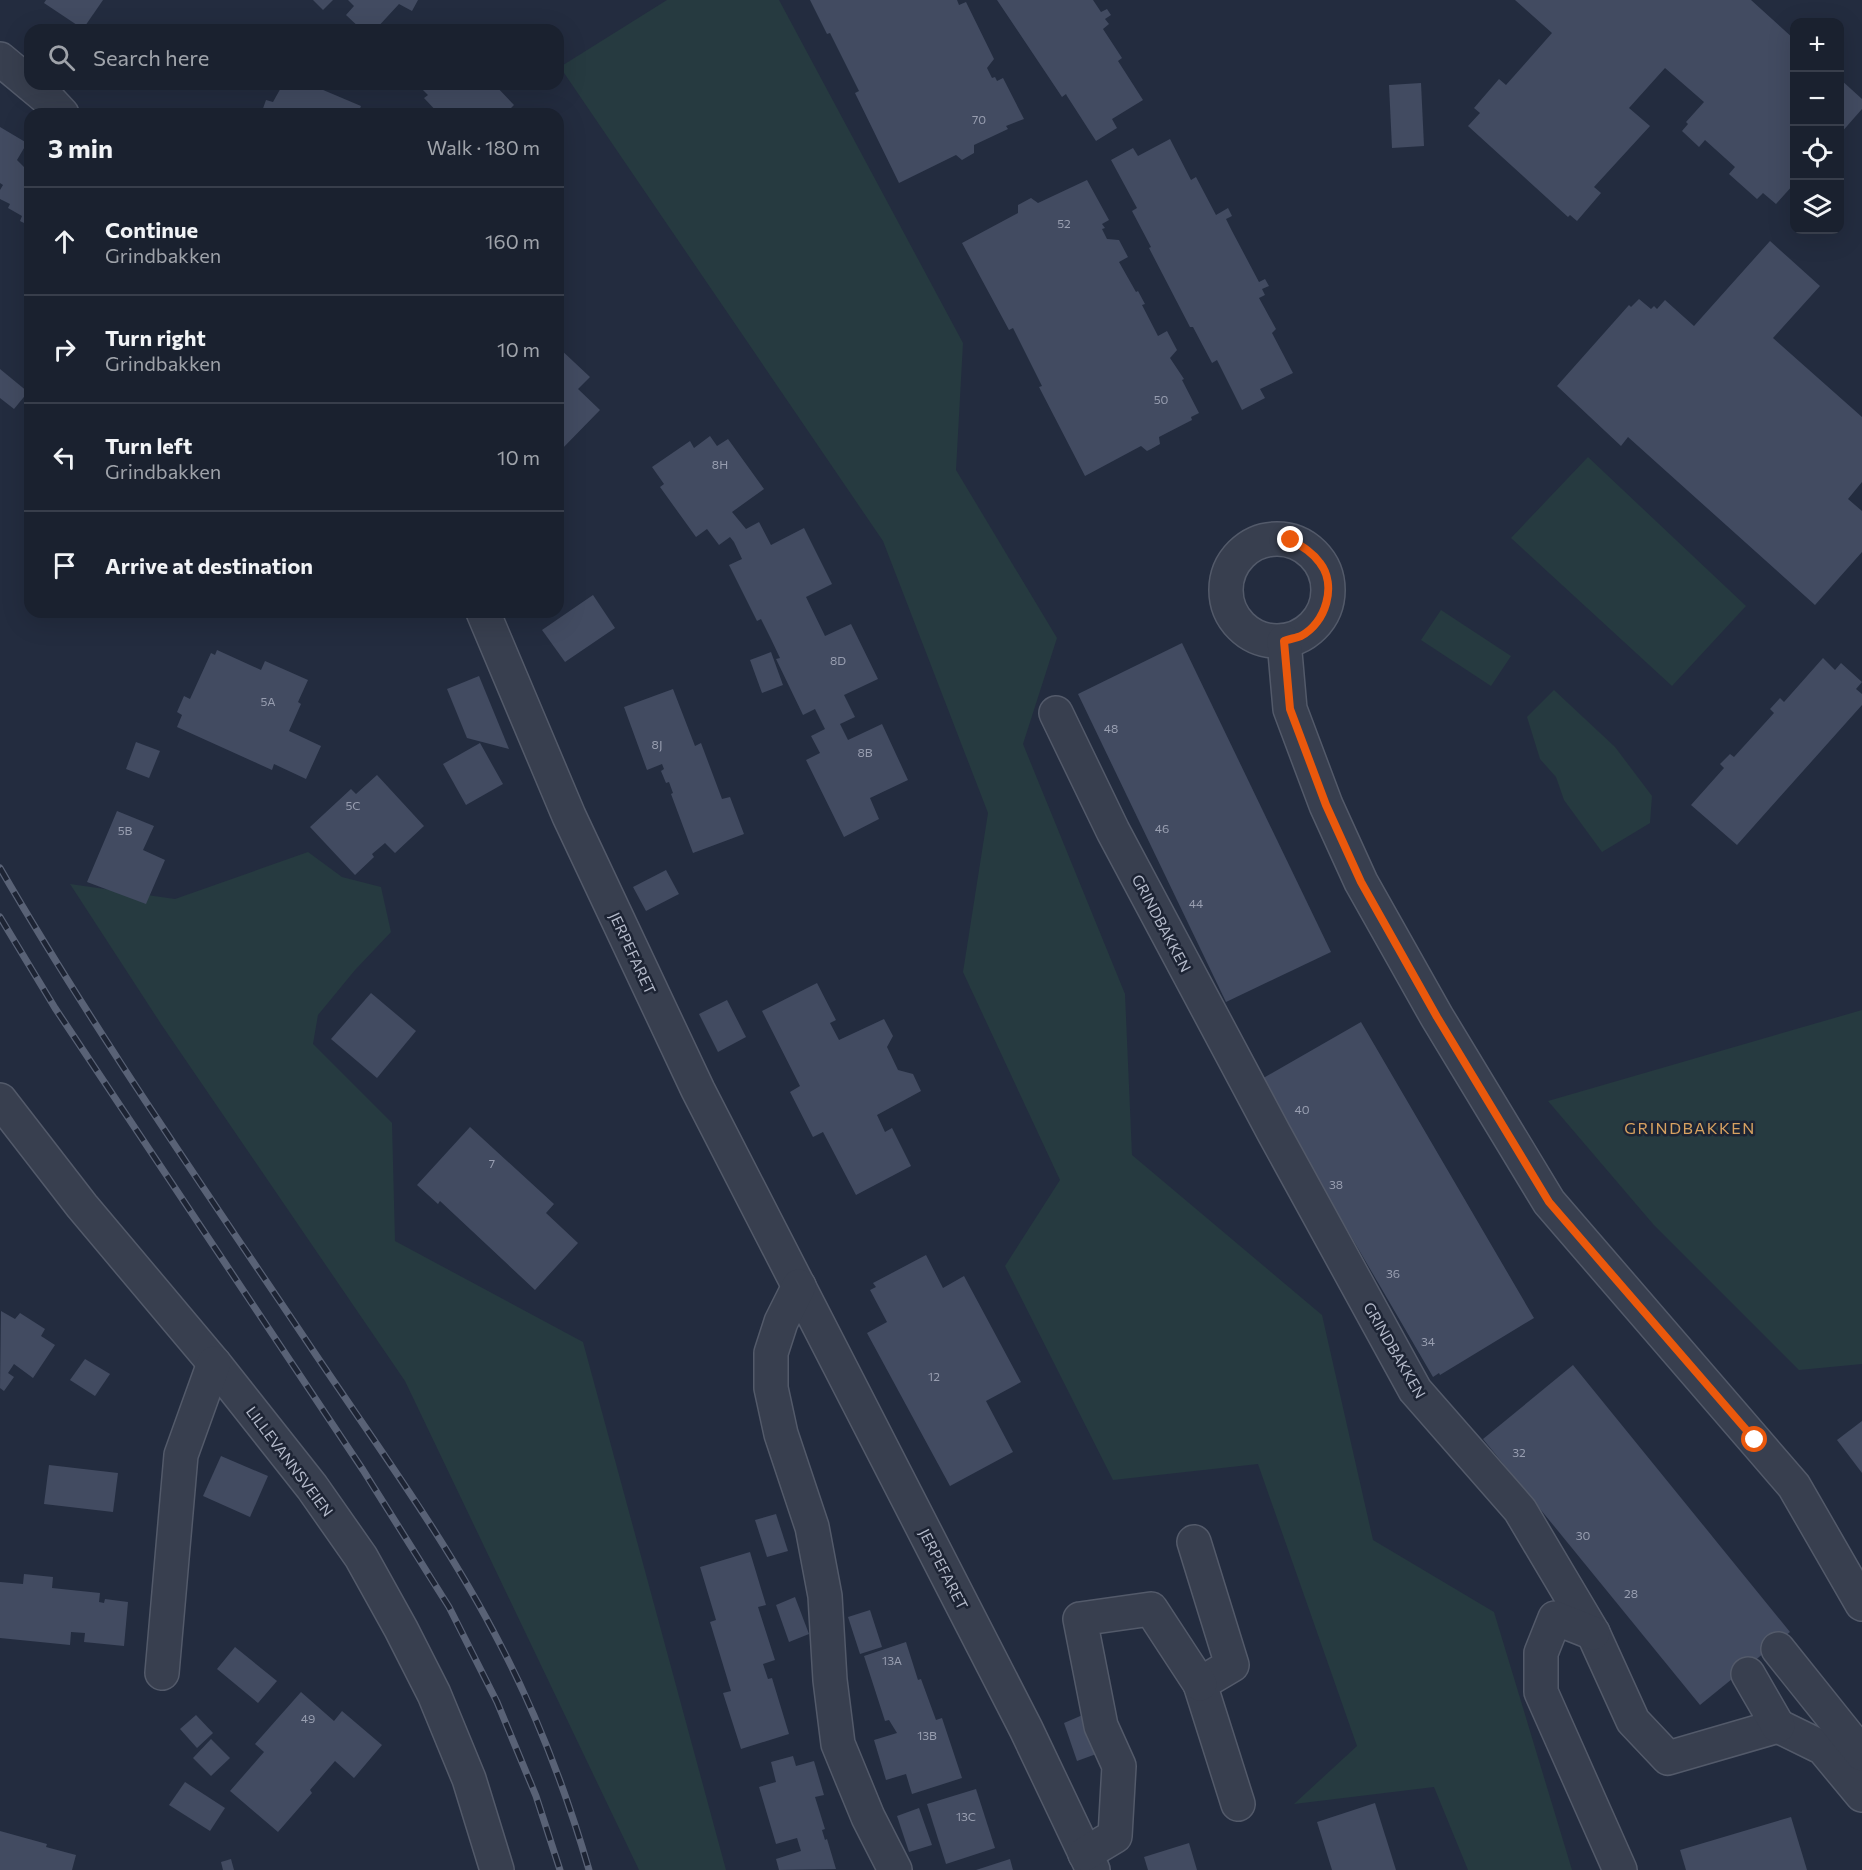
<!DOCTYPE html>
<meta charset="utf-8">
<style>
:root{--surface:#1a212f;--page:#232937;--text:#f1f3f6;--muted:#9fa3aa;--line:#383e4b}
body{margin:0;font-family:Commissioner,sans-serif;background:var(--page);color:var(--text)}
.controls{position:absolute;right:18px;top:18px;display:grid;overflow:hidden;border-radius:12px;box-shadow:0 6px 24px #0002}
.controls button{width:54px;height:54px;display:grid;place-items:center;padding:0;border:0;border-bottom:2px solid var(--line);background:var(--surface);color:var(--text);font:30px sans-serif}
.stop{position:absolute;width:18px;height:18px;margin:-14px;border:4px solid #ea580c;border-radius:50%;background:#fff}
.stop.end{background:#ea580c;border-color:#fff;box-shadow:0 2px 6px #0008}
.list{margin:0;padding:0;list-style:none}
h2{display:flex;justify-content:space-between;align-items:center;height:78px;margin:0;padding:0 24px;font-size:26px}
h2 small{font-size:20px;font-weight:400;color:var(--muted)}
.list li{display:grid;grid-template-columns:39px 1fr auto;gap:18px;align-items:center;box-sizing:border-box;height:108px;padding:0 24px;border-top:2px solid var(--line)}
.list b{display:block;font-size:22px;white-space:nowrap}
.list p{margin:0;font-size:20px;white-space:nowrap;color:var(--muted)}
.list em{font-size:20px;font-style:normal;color:var(--muted)}
.icon{flex:none;width:33px;height:33px;fill:none;stroke:currentColor;stroke-width:2;stroke-linecap:round;stroke-linejoin:round}
.map{position:relative;flex:none;width:1862px;height:1870px;overflow:hidden}
.search{position:absolute;background:var(--surface);box-shadow:0 6px 24px #0002;left:24px;top:24px;width:540px;height:66px;display:flex;align-items:center;gap:15px;box-sizing:border-box;padding:0 21px;border-radius:18px;color:var(--muted);font-size:22px}
.panel{position:absolute;background:var(--surface);box-shadow:0 6px 24px #0002;left:24px;top:108px;width:540px;height:510px;border-radius:18px}
.map>svg:first-child{display:block}
</style>
<div class="map">
<svg width="1862" height="1870" viewBox="0 0 1862 1870">
<rect width="100%" height="100%" fill="#232c3f"/>
<g fill="#263a40">
<polygon points="667,0 779,0 963,343 956,470 1057,638 1023,744 1125,994 1132,1155 1322,1315 1373,1540 1494,1612 1572,1870 1468,1870 1434,1787 1294,1804 1357,1746 1258,1464 1113,1480 1005,1266 1060,1180 963,972 988,813 883,541 560,67"/>
<polygon points="1588,457 1746,606 1672,686 1511,538"/>
<polygon points="1441,610 1511,656 1491,686 1421,640"/>
<polygon points="1554,690 1615,747 1652,796 1650,823 1602,852 1564,800 1556,777 1540,759 1527,717"/>
<polygon points="308,852 342,877 381,887 391,932 355,970 318,1015 313,1044 392,1123 395,1241 583,1342 726,1870 639,1870 405,1381 161,1024 70,884 175,899"/>
<polygon points="1862,1010 1862,1364 1799,1370 1653,1224 1548,1101"/>
</g>
<g fill="#424b61">
<polygon points="46,0 103,0 83,29 44,3"/>
<polygon points="313,0 333,0 323,10"/>
<polygon points="348,0 418,0 412,11 399,4 375,30 362,30 346,15 354,6"/>
<polygon points="810,0 957,0 959,5 966,2 994,59 987,68 992,78 995,77 997,81 1003,78 1024,119 1006,126 1008,129 974,145 974,153 962,160 956,155 899,183 855,93 859,91 830,33 827,34"/>
<polygon points="997,0 1093,0 1101,12 1107,9 1111,15 1105,19 1109,24 1103,29 1122,58 1118,61 1143,100 1112,119 1117,128 1096,141 1067,96 1066,94 1062,97"/>
<polygon points="1515,0 1751,0 1794,39 1794,184 1776,204 1763,193 1757,199 1729,174 1735,167 1705,140 1699,147 1682,131 1688,124 1686,122 1704,102 1665,68 1629,108 1650,126 1594,187 1601,193 1577,221 1570,215 1568,217 1468,126 1480,113 1474,108 1499,79 1506,85 1552,33"/>
<polygon points="1840,79 1862,99 1862,109 1840,134"/>
<polygon points="1421,83 1424,146 1392,148 1389,85"/>
<polygon points="283,84 309,84 361,106 358,114 261,114 266,100 273,102"/>
<polygon points="417,84 494,84 514,105 511,108 517,114 439,114 424,98 428,95"/>
<polygon points="0,127 27,143 17,160 30,173 30,226 20,221 22,216 8,208 10,204 0,199 0,190 3,185 0,183"/>
<polygon points="1170,139 1191,180 1196,177 1216,215 1228,208 1232,216 1226,219 1232,231 1259,282 1265,279 1269,286 1262,289 1265,295 1259,298 1276,329 1272,333 1293,373 1260,389 1265,398 1242,410 1217,360 1212,363 1193,327 1190,327 1149,248 1151,247 1132,211 1137,208 1111,160 1133,148 1138,156"/>
<polygon points="1087,180 1109,220 1102,224 1105,228 1102,229 1107,239 1119,240 1128,257 1119,262 1136,292 1138,291 1145,304 1142,305 1158,336 1167,331 1177,350 1170,358 1184,379 1182,380 1199,413 1191,417 1192,420 1159,437 1160,444 1151,449 1147,451 1141,446 1085,476 1039,387 1042,386 1013,328 1009,330 962,243 1018,213 1018,205 1031,198 1038,203"/>
<polygon points="1770,241 1820,286 1773,338 1862,417 1862,482 1848,499 1862,511 1862,552 1815,605 1628,437 1621,446 1557,386 1629,305 1631,307 1639,299 1651,309 1654,306 1657,309 1665,300 1694,326"/>
<polygon points="558,347 590,377 578,389 600,410 558,453"/>
<polygon points="0,369 28,392 14,409 0,398"/>
<polygon points="710,436 717,446 728,439 764,489 732,512 746,529 759,522 771,545 804,528 832,584 806,597 825,636 851,624 878,679 844,695 855,717 840,724 848,740 882,724 908,780 870,798 879,819 844,837 806,760 820,753 811,736 825,729 815,709 803,715 776,659 780,658 771,639 761,619 757,621 729,565 742,559 734,542 730,537 719,545 707,529 696,537 660,487 664,484 652,467 690,441 694,448"/>
<polygon points="593,595 615,628 565,662 542,630"/>
<polygon points="1182,643 1331,952 1226,1002 1078,694"/>
<polygon points="217,650 261,670 265,661 308,680 298,702 301,704 289,731 321,746 306,779 274,764 272,770 177,727 182,715 177,712 184,696 190,699 211,653 215,655"/>
<polygon points="771,652 783,685 762,693 750,660"/>
<polygon points="1823,658 1835,670 1841,663 1862,682 1856,689 1862,694 1862,705 1737,845 1691,805 1724,768 1720,764 1730,754 1734,757 1774,713 1770,709 1780,698 1784,702"/>
<polygon points="479,676 509,749 467,738 447,689"/>
<polygon points="673,689 695,746 701,743 722,799 730,797 744,834 693,853 671,794 673,793 669,782 666,783 661,771 664,769 662,764 647,770 624,707"/>
<polygon points="136,742 160,751 149,778 126,769"/>
<polygon points="480,743 503,784 466,805 443,764"/>
<polygon points="377,775 424,826 395,853 385,843 372,854 374,857 355,875 310,827 351,789 356,794"/>
<polygon points="117,811 154,826 143,850 165,860 146,904 87,882"/>
<polygon points="666,870 679,894 646,911 633,887"/>
<polygon points="817,983 836,1020 830,1023 839,1040 884,1019 893,1036 887,1047 898,1070 913,1074 921,1091 877,1115 885,1132 892,1128 911,1166 856,1195 823,1132 813,1137 790,1092 800,1086 762,1011"/>
<polygon points="371,993 416,1031 377,1078 331,1039"/>
<polygon points="727,1000 746,1037 718,1052 699,1014"/>
<polygon points="1361,1022 1534,1318 1440,1375 1439,1373 1433,1377 1260,1080"/>
<polygon points="470,1127 554,1204 546,1213 578,1243 535,1290 440,1201 438,1204 417,1185"/>
<polygon points="926,1255 943,1288 964,1276 1021,1382 986,1401 1013,1452 950,1486 867,1333 887,1322 870,1290 876,1287 873,1283"/>
<polygon points="1,1311 15,1319 20,1313 45,1329 41,1336 55,1345 33,1378 14,1364 8,1373 14,1377 4,1391 0,1388"/>
<polygon points="85,1359 110,1374 95,1396 70,1380"/>
<polygon points="1573,1365 1790,1632 1700,1705 1483,1439"/>
<polygon points="1862,1421 1862,1473 1837,1440"/>
<polygon points="221,1456 268,1476 250,1517 203,1496"/>
<polygon points="49,1465 118,1473 113,1512 44,1504"/>
<polygon points="776,1514 788,1551 767,1557 755,1520"/>
<polygon points="750,1552 766,1605 758,1607 775,1660 763,1664 768,1679 772,1678 789,1734 741,1749 723,1693 731,1691 710,1622 716,1620 700,1567"/>
<polygon points="24,1574 53,1577 52,1588 100,1593 99,1602 104,1603 105,1599 128,1602 124,1646 84,1642 85,1633 71,1632 70,1645 0,1638 0,1582 23,1584"/>
<polygon points="795,1597 809,1634 789,1642 776,1605"/>
<polygon points="870,1610 882,1647 860,1654 848,1617"/>
<polygon points="906,1642 918,1680 921,1679 936,1720 942,1718 962,1778 912,1794 906,1774 886,1780 874,1740 897,1733 889,1720 885,1721 864,1656"/>
<polygon points="235,1647 277,1681 258,1703 217,1669"/>
<polygon points="301,1692 334,1721 342,1711 382,1745 354,1778 335,1761 310,1790 312,1793 278,1832 230,1791 264,1752 255,1744"/>
<polygon points="1085,1714 1099,1753 1077,1761 1064,1723"/>
<polygon points="196,1715 213,1733 197,1748 180,1729"/>
<polygon points="211,1739 230,1758 211,1776 193,1758"/>
<polygon points="793,1756 796,1766 814,1761 824,1795 815,1797 825,1829 822,1830 825,1840 827,1839 836,1869 779,1870 776,1859 801,1851 797,1838 776,1844 759,1787 776,1782 771,1762"/>
<polygon points="185,1782 225,1808 210,1831 169,1805"/>
<polygon points="976,1789 995,1848 946,1864 927,1804"/>
<polygon points="1375,1803 1396,1870 1332,1870 1317,1822"/>
<polygon points="919,1808 932,1845 909,1852 897,1816"/>
<polygon points="1791,1817 1807,1870 1686,1870 1680,1850"/>
<polygon points="0,1831 47,1844 46,1847 76,1855 72,1870 0,1870"/>
<polygon points="1189,1843 1197,1870 1148,1870 1144,1857"/>
<polygon points="231,1859 234,1870 223,1870 221,1862"/>
<polygon points="1010,1859 1013,1870 976,1870"/>
</g>
<g fill="none" stroke-linecap="round" stroke-linejoin="round">
<defs>
<g id="minor">
<polyline points="0,59 48,99 62,114"/>
<circle cx="1277" cy="590" r="51"/>
<polyline points="483,612 569,816 698,1090 1026,1729 1093,1870"/>
<polyline points="1284,641 1290,709 1326,805 1361,882 1437,1017 1549,1202 1794,1486 1862,1604"/>
<polyline points="1056,713 1113,831 1274,1133 1415,1390 1520,1510 1593,1633 1633,1721 1668,1758 1778,1726 1823,1748 1862,1795"/>
<polyline points="0,1100 82,1206 214,1363 312,1487 361,1557 401,1629 434,1694 469,1779 497,1870"/>
<polyline points="799,1286 781,1322 771,1353 771,1388 781,1434 812,1527 825,1596 830,1680 838,1744 868,1817 895,1870"/>
<polyline points="1194,1542 1232,1665 1200,1684 1238,1804"/>
<polyline points="1593,1633 1555,1618 1541,1653 1541,1692 1620,1870"/>
<polyline points="1778,1649 1862,1754"/>
<polyline points="162,1673 181,1455 214,1363"/>
<polyline points="1748,1674 1778,1726"/>
<polyline points="1085,1854 1115,1836 1119,1766 1101,1726 1080,1619 1151,1609 1200,1684"/>
</g>
</defs>
<use href="#minor" stroke="#535a6a" stroke-width="36"/>
<use href="#minor" stroke="#383f4f" stroke-width="33"/>
<defs>
<g id="rail">
<path d="M0 868C97 1035 208 1194 316 1355 380 1450 449 1544 501 1646 538 1717 567 1794 589 1870"/>
<polyline points="0,917 55,1008 363,1470 449,1607 497,1702 536,1796 560,1870"/>
</g>
</defs>
<use href="#rail" stroke="#596276" stroke-width="7"/>
<use href="#rail" stroke="#1d2434" stroke-width="4.5" stroke-dasharray="14" stroke-linecap="butt"/>
</g>
<g fill="none" stroke-linecap="round" stroke-linejoin="round">
<path stroke="#ea580c" stroke-width="8" d="M1291 540C1303 547 1312 552 1320 563 1337 585 1326 623 1301 636 1296 638 1289 639 1284 641L1290 709 1326 805 1361 882 1437 1017 1549 1202 1755 1440"/>
</g>
<g text-anchor="middle" dominant-baseline="central" stroke-width="5" stroke-linejoin="round" paint-order="stroke">
<g font-size="12" fill="#989eb0">
<text x="979" y="119">70</text>
<text x="1064" y="223">52</text>
<text x="1161" y="399">50</text>
<text x="720" y="464">8H</text>
<text x="838" y="660">8D</text>
<text x="268" y="701">5A</text>
<text x="1111" y="728">48</text>
<text x="657" y="744">8J</text>
<text x="865" y="752">8B</text>
<text x="353" y="805">5C</text>
<text x="1162" y="828">46</text>
<text x="125" y="830">5B</text>
<text x="1196" y="903">44</text>
<text x="1302" y="1109">40</text>
<text x="492" y="1163">7</text>
<text x="1336" y="1184">38</text>
<text x="1393" y="1273">36</text>
<text x="1428" y="1341">34</text>
<text x="934" y="1376">12</text>
<text x="1519" y="1452">32</text>
<text x="1583" y="1535">30</text>
<text x="1631" y="1593">28</text>
<text x="892" y="1660">13A</text>
<text x="308" y="1718">49</text>
<text x="927" y="1735">13B</text>
<text x="966" y="1816">13C</text>
</g>
<g font-size="15" fill="#b4baca" stroke="#1d2434">
<text transform="translate(1162 923) rotate(62)">GRINDBAKKEN</text>
<text transform="translate(633 953) rotate(65)">JERPEFARET</text>
<text transform="translate(1395 1350) rotate(60)">GRINDBAKKEN</text>
<text transform="translate(290 1461) rotate(53)">LILLEVANNSVEIEN</text>
<text transform="translate(944 1569) rotate(63)">JERPEFARET</text>
</g>
<g font-size="16" letter-spacing="1.5" fill="#d8a261" stroke="#1d2434">
<text x="1690" y="1127">GRINDBAKKEN</text>
</g>
</g>
</svg>
<div class="controls">
<button>+</button>
<button>−</button>
<button><svg class="icon" aria-label="locate" viewBox="0 0 24 24"><circle cx="12" cy="12" r="6"/><path d="M12 2v4M12 18v4M2 12h4M18 12h4"/></svg></button>
<button><svg class="icon" aria-label="layers" viewBox="0 0 24 24"><path d="M12 4l9 5-9 5-9-5zM3 14l9 5 9-5"/></svg></button>
</div>
<div class="stop" style="left:1755px;top:1440px"></div>
<div class="stop end" style="left:1291px;top:540px"></div>
<div class="search"><svg class="icon" aria-label="search" viewBox="0 0 24 24"><circle cx="10" cy="10" r="6"/><path d="M15 15l6 6"/></svg>Search here</div>
<section class="panel">
<h2>3 min<small>Walk · 180 m</small></h2>
<ul class="list">
<li><svg class="icon" aria-label="ahead" viewBox="0 0 24 24"><path d="M12 20V5M6 11l6-6 6 6"/></svg><div><b>Continue</b><p>Grindbakken</p></div><em>160 m</em></li>
<li><svg class="icon" aria-label="right" viewBox="0 0 24 24"><path d="M7 20v-9h11M14 6l5 5-5 5"/></svg><div><b>Turn right</b><p>Grindbakken</p></div><em>10 m</em></li>
<li><svg class="icon" aria-label="left" viewBox="0 0 24 24"><path d="M17 20v-9H6M10 6l-5 5 5 5"/></svg><div><b>Turn left</b><p>Grindbakken</p></div><em>10 m</em></li>
<li><svg class="icon" aria-label="arrive" viewBox="0 0 24 24"><path d="M6 21V4h12l-3 4 3 4H6"/></svg><div><b>Arrive at destination</b></div></li>
</ul>
</section>
</div>
